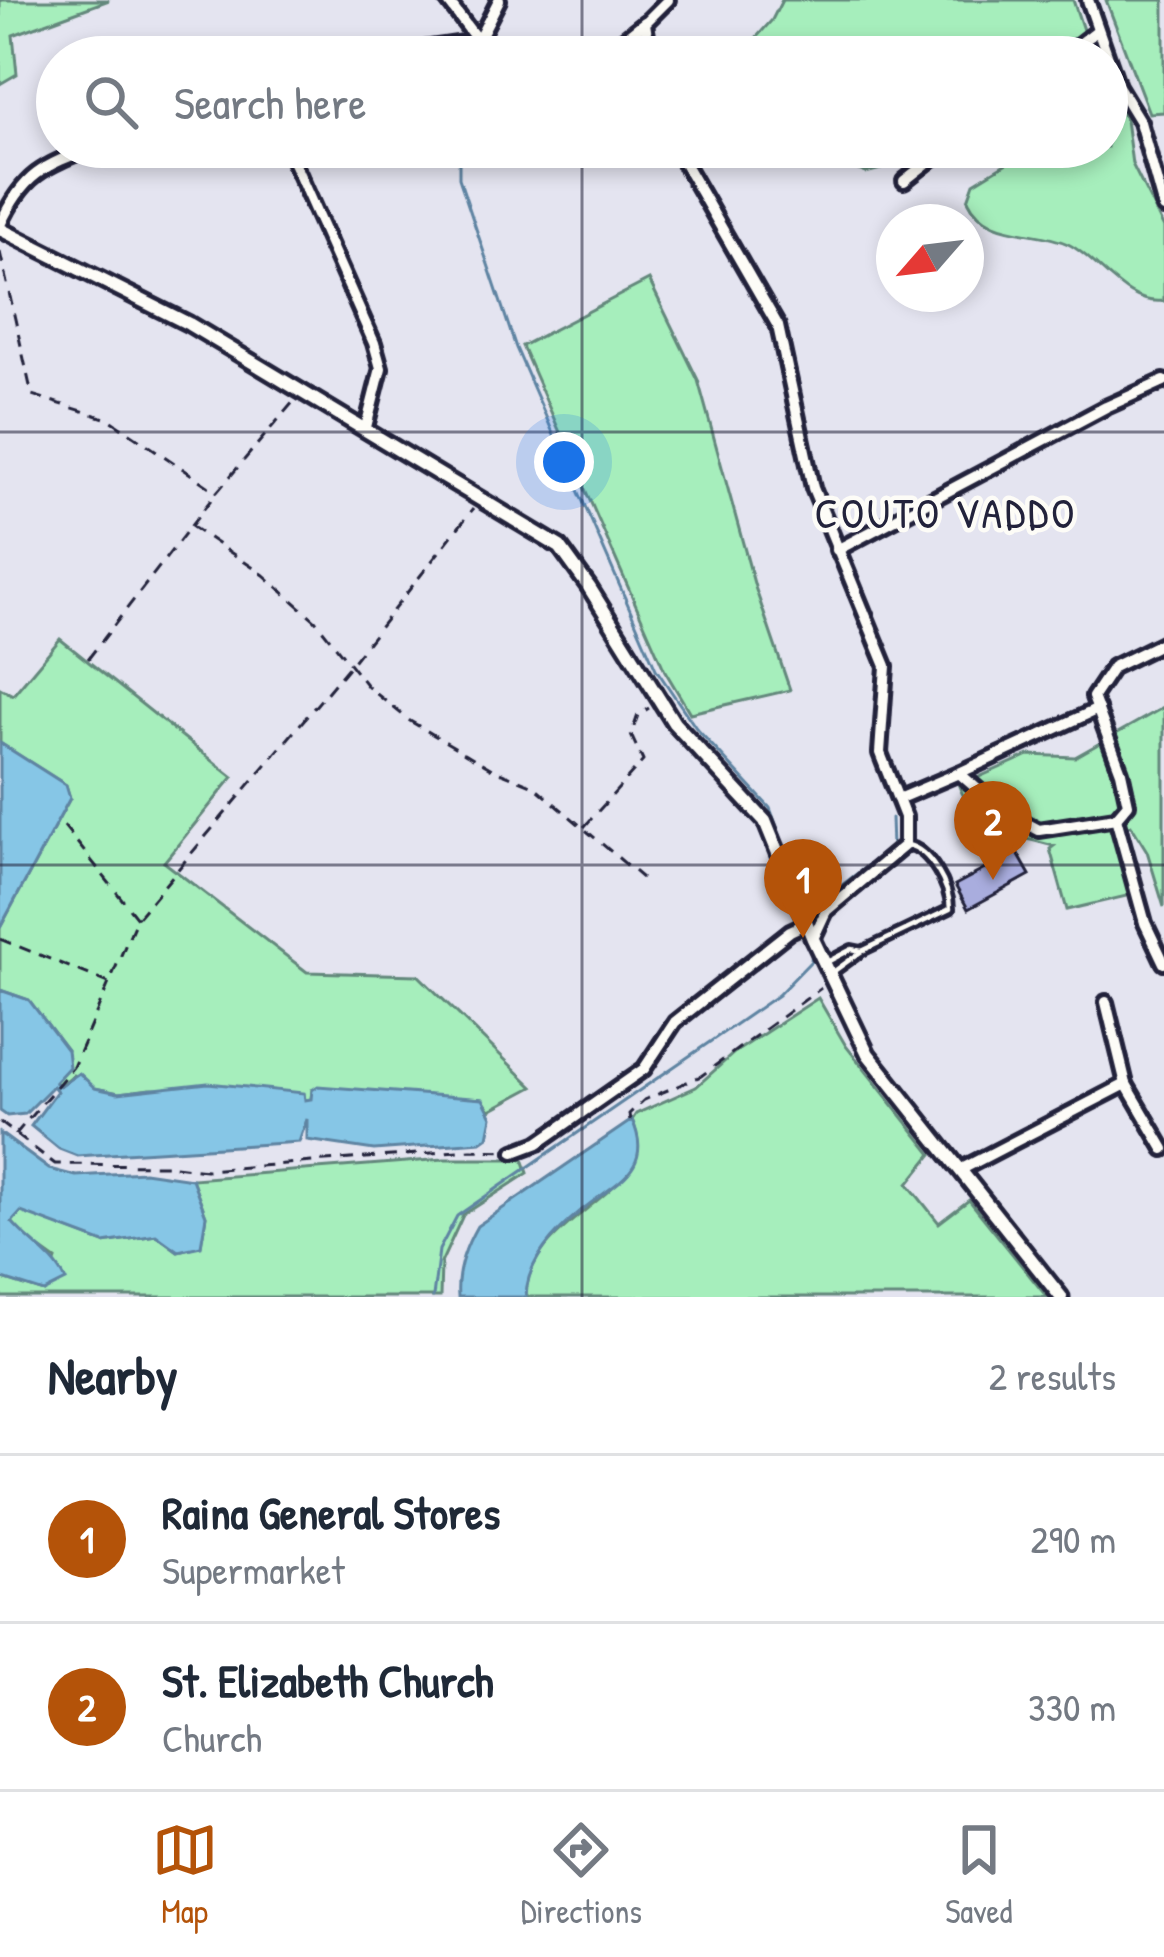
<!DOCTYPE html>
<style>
:root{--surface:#fff;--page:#f2f2f3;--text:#1f2937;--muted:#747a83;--line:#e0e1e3;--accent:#b45309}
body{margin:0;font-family:"Patrick Hand",sans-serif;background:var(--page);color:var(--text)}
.compass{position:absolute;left:876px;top:204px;width:108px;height:108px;border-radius:50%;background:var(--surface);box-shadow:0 6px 18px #0003;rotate:242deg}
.you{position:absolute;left:564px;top:462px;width:42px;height:42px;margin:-30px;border:9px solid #fff;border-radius:50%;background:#1a73e8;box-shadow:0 0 0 18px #1a73e833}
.badge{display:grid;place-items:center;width:78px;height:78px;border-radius:50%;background:var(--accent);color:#fff;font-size:39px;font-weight:700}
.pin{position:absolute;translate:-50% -99px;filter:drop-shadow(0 3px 6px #0008)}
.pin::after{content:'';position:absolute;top:63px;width:42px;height:36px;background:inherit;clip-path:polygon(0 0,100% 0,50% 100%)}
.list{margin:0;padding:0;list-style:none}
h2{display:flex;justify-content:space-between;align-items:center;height:156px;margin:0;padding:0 48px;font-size:51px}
h2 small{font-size:39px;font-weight:400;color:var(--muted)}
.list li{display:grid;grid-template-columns:78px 1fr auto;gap:36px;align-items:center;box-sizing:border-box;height:168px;padding:0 48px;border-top:3px solid var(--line)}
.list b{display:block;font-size:45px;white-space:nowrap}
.list p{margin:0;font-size:39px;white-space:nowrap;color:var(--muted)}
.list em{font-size:39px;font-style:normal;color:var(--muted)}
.icon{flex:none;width:66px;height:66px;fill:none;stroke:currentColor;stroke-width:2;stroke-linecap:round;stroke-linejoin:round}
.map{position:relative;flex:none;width:1164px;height:1297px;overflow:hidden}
.search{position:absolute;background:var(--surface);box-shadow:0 6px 18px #0003;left:36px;right:36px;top:36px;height:132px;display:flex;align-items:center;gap:30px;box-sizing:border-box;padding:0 42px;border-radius:66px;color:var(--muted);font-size:45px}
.sheet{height:492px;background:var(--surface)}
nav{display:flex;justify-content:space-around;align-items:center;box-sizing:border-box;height:168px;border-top:3px solid var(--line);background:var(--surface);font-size:33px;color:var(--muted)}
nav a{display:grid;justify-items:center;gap:6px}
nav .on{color:var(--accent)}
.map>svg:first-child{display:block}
</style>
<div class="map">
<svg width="1164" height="1297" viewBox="0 0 1164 1297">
<rect width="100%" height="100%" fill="#e4e4f0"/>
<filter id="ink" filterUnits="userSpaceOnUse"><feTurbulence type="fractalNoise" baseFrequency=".00833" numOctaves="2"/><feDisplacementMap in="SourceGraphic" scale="24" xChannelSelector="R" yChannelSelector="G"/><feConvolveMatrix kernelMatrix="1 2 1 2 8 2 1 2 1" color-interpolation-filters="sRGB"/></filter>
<g filter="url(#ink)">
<g fill="#a6eebc" stroke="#64887c" stroke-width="3">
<polygon points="0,0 109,0 13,35 17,74 0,84"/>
<polygon points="782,0 1073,0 1092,57 1012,57 989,50 972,57 739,57 772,20"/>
<polygon points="1106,0 1164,0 1164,112 1149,113"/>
<path d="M1107 85 1126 120 1132 164 1164 228V301C1124 306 1101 260 1068 244 1034 228 986 239 968 200L974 183 1033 147H1107Z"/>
<polygon points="799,147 910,147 900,164 866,173"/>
<polygon points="649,280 698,380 755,587 790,690 690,713 665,671 522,346"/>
<polygon points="60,639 233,777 164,862 307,972 418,975 533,1087 490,1110 482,1099 312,1090 311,1100 304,1100 304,1094 150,1089 119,1093 95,1088 73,1075 60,1086 55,1083 67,1050 29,1000 0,990 0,928 70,798 66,785 0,743 0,688 13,695"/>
<path d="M1164 707V907L1147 851 1131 825 1113 831 1131 895 1067 910 1050 849 1054 846C1012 835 976 830 959 786L1029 755 1075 757Z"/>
<path d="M818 998 846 1046 932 1154 908 1184 939 1223 969 1200 1047 1297H526C526 1214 666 1193 632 1120L636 1114 696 1087 734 1053Z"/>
<polygon points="444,1159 523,1159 528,1173 463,1215 441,1263 440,1297 0,1297 0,1278 44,1292 56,1260 28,1240 12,1222 21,1211 104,1243 156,1235 178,1251 201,1245 206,1216 192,1179"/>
</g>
<g fill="#86c6e6" stroke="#5e84a2" stroke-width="3">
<polygon points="0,743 66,785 70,798 0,928"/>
<polygon points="0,990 29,1000 67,1050 69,1067 55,1082 60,1086 79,1073 95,1088 118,1093 208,1083 304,1093 305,1100 311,1099 312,1090 318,1086 483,1099 492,1117 488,1137 481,1142 374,1150 307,1140 307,1119 299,1142 77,1156 59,1149 31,1126 57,1091 53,1086 25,1114 7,1116 0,1111"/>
<path d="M632 1120C656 1171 612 1184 582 1210 556 1231 526 1262 526 1297H458C456 1273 465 1247 477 1226Z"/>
<path d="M0 1133 49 1169 76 1176 144 1172 192 1179 206 1216 201 1246 178 1251 156 1235 104 1243 21 1212 12 1222C31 1244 54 1255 66 1281L44 1292 0 1278Z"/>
</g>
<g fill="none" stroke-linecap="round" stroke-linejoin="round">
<g stroke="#5e84a2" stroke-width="3">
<polyline points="459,147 459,178 516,348 656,669 696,728 770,808 812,921"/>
<polyline points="815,911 825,898 892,847 891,818"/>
<polyline points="433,1297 439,1250 457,1216 778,995 811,961 812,949"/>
</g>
</g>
<polygon fill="#a9adde" stroke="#22223b" stroke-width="3" points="1017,852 1030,875 968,909 955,885"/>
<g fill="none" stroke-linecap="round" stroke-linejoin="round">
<defs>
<g id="service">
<polyline points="829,961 852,949 862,951"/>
<path d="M833 972 862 951 950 909C950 887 930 849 907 845"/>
</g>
<g id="minor">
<polyline points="447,0 478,41 499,0"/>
<polyline points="1088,0 1118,86 1140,122 1164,208"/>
<polyline points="370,57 478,41 514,57"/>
<polyline points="601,57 645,22"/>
<polyline points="650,57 645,23 668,0"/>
<polyline points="1063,57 1098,30"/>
<polyline points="287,147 374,343 381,368 366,427"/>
<polyline points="549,147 565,158 581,147"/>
<polyline points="675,147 778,326 813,488 886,666 880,753 905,817 905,845 826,911 813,939"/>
<polyline points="489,154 496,147"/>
<polyline points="904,181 947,147"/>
<path d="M0 225C23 174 43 166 93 147"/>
<polyline points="837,550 1106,407 1164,381"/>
<polyline points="959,773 1098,709"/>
<polyline points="898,799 959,773 1001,810 1039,830 1116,818 1128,804 1121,772 1093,697 1113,667 1164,642"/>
<polyline points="1116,818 1145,923 1164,963"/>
<polyline points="1106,1002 1126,1084"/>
<polyline points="514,1152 538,1143 644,1069 675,1022 790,931 807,923"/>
<polyline points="960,1170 1126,1084 1164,1149"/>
</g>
<polyline id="tertiary" points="0,229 189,324 560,547 589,587 674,723 765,821 813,939 868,1054 1061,1297"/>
</defs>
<use href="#service" stroke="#22223b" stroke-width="14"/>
<use href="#minor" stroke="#22223b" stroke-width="20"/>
<use href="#tertiary" stroke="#22223b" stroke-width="21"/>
<g stroke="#22223b" stroke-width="3" stroke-dasharray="12 9" stroke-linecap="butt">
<polyline points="0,252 32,395 111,420 217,492"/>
<polyline points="191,526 264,575 315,620 368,687 410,721 492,769 534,786 642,878"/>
<polyline points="88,659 217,492 294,401"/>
<polyline points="64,826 137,918"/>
<polyline points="584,827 643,761 631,735 638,715 649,708"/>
<polyline points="0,939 109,983"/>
<polyline points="630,1121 629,1114 644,1100 701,1076 821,988"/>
<polyline points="0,1122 55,1164 167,1165 206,1170 471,1150 505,1151"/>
<polyline points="15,1135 73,1067 137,918 350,665 473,509"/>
</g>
<use href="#service" stroke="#fdfcf7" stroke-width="4.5"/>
<use href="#minor" stroke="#fdfcf7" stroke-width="10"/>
<use href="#tertiary" stroke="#fdfcf7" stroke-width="12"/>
</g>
</g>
<path fill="none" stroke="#22223b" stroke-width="3" stroke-opacity="0.55" d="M582 0V57M582 147V1297M0 432H1164M0 865H1164"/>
<g text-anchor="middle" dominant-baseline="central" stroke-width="9" stroke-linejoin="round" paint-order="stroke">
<g font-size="42" letter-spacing="3" fill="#22223b" stroke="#fdfcf7">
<text x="946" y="512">COUTO VADDO</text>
</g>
</g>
</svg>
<svg class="compass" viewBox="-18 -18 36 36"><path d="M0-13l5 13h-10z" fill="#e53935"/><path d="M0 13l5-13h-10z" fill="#747a83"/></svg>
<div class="you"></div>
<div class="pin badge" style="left:803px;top:938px">1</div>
<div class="pin badge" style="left:993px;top:880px">2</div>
<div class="search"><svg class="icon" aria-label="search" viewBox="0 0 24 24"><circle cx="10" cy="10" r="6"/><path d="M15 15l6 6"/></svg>Search here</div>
</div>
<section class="sheet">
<h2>Nearby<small>2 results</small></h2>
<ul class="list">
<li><span class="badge">1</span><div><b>Raina General Stores</b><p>Supermarket</p></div><em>290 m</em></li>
<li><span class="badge">2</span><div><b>St. Elizabeth Church</b><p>Church</p></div><em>330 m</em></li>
</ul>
</section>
<nav>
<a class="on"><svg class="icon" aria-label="map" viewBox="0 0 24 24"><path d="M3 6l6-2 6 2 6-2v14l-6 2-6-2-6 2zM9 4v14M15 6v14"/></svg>Map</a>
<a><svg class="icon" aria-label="directions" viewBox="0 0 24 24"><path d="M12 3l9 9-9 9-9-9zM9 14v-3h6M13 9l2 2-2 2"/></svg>Directions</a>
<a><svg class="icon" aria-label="saved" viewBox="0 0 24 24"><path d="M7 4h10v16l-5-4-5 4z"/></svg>Saved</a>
</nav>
